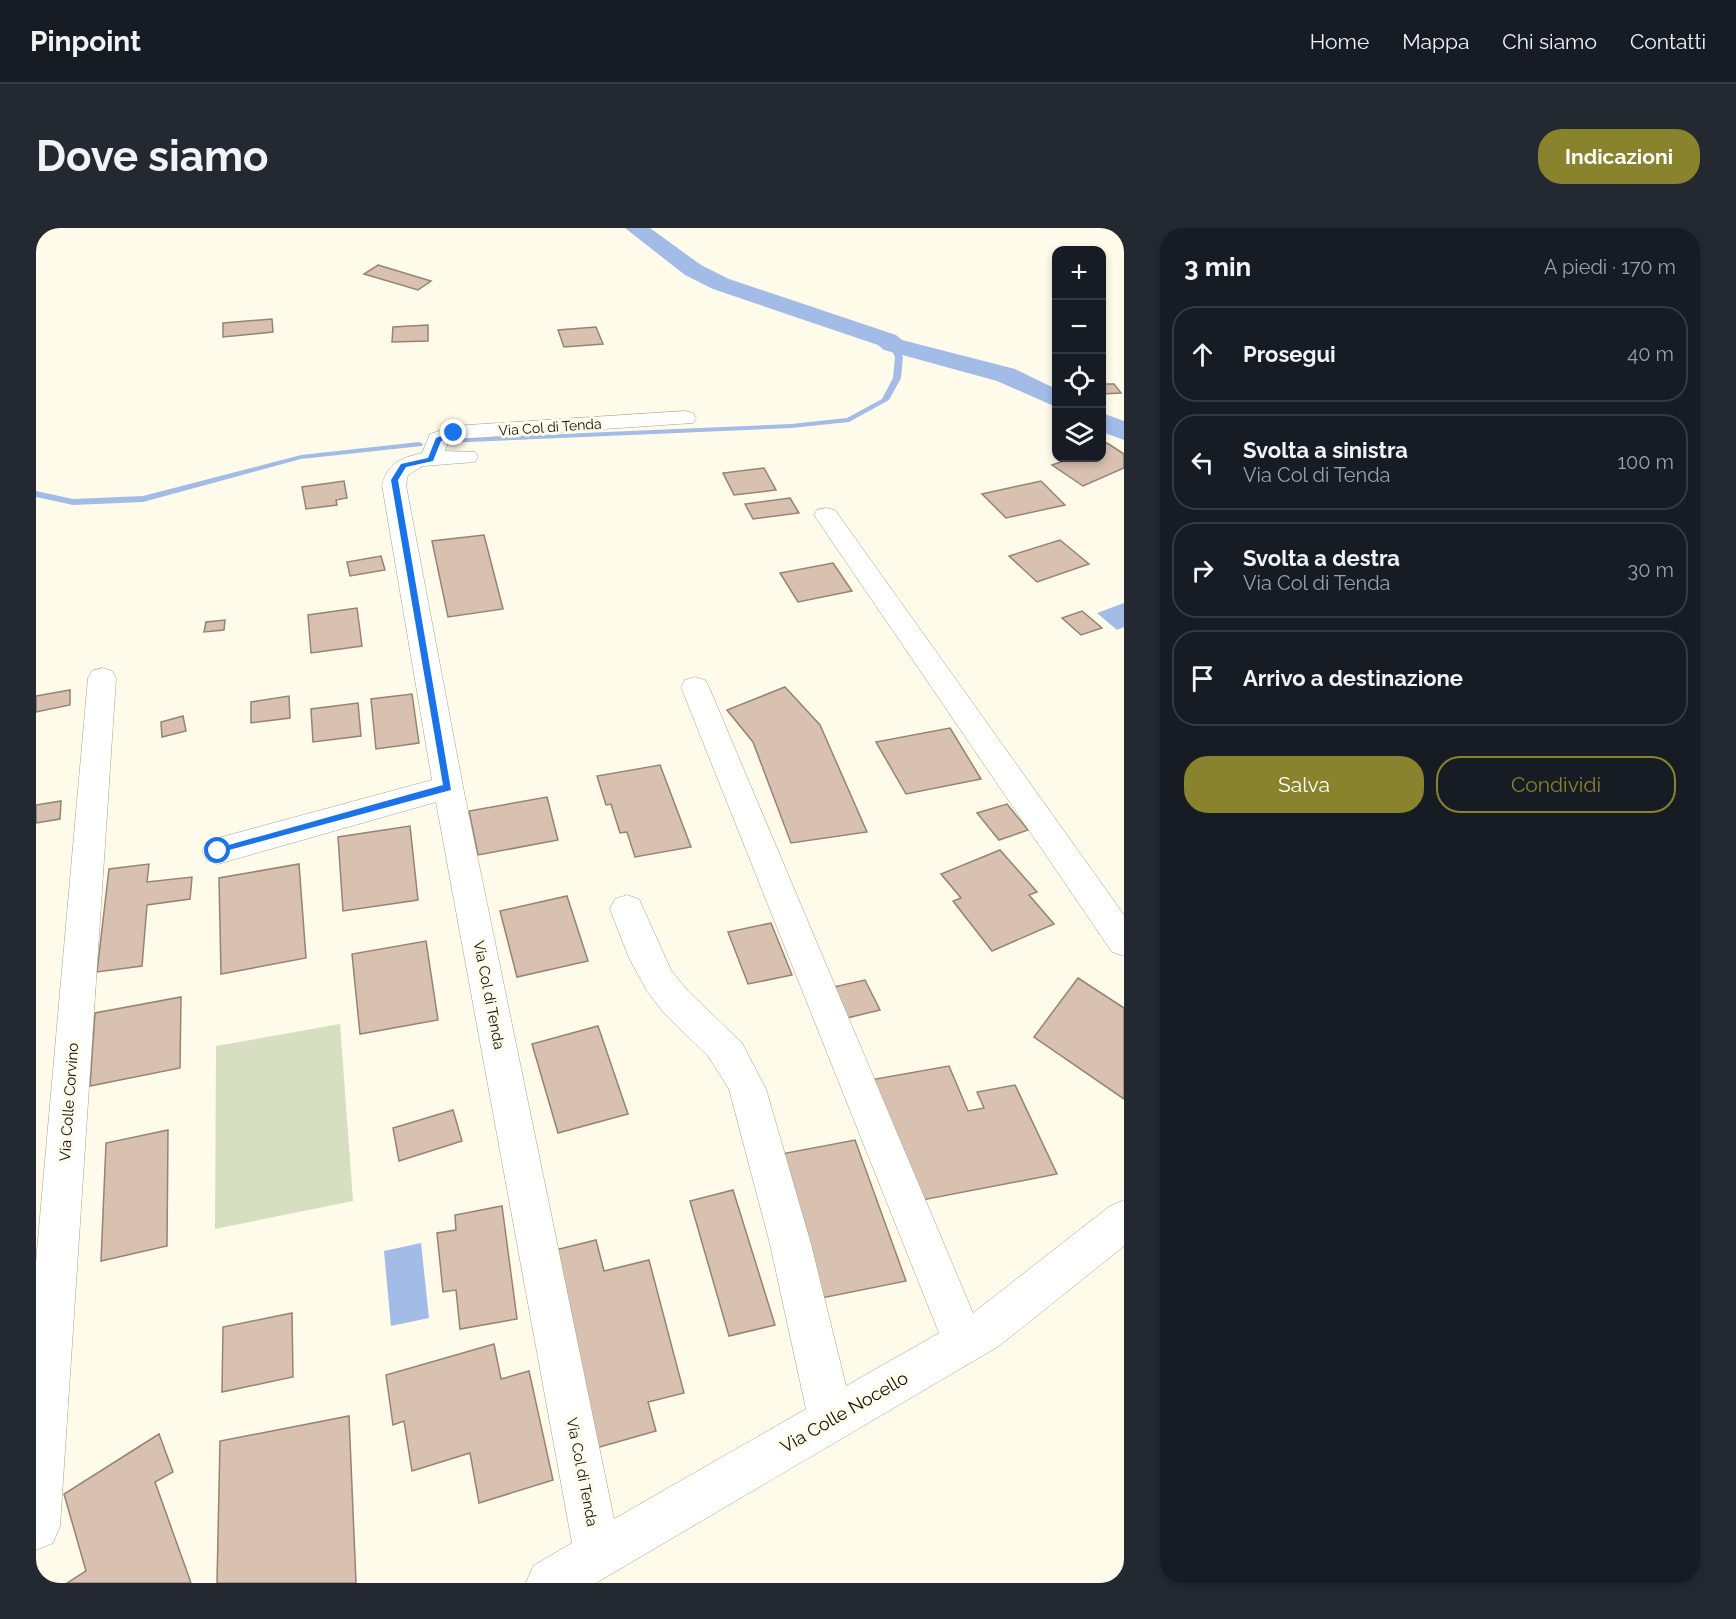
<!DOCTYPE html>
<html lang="it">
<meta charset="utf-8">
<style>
:root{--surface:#171b24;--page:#242831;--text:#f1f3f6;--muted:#9ea1a6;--line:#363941;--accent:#88832c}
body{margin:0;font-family:Raleway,sans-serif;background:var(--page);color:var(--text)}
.controls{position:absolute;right:18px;top:18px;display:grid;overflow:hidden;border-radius:12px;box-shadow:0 3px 9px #0003}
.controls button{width:54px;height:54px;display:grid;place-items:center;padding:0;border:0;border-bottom:2px solid var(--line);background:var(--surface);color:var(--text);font:30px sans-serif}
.stop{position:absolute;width:18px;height:18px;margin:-14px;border:4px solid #1a73e8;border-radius:50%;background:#fff}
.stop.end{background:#1a73e8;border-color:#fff;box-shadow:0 2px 6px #0008}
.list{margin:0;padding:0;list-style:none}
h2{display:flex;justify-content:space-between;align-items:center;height:78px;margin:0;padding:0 24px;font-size:26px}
h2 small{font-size:20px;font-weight:400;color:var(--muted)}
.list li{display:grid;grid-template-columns:39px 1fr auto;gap:18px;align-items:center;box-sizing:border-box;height:96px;margin:0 12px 12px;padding:0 12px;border:2px solid var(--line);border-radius:24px}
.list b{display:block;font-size:22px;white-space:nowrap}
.list p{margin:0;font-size:20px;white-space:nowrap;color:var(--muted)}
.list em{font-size:20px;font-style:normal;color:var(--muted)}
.actions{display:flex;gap:12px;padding:18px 24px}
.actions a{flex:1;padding:14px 0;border:2px solid var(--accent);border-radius:24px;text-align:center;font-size:21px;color:var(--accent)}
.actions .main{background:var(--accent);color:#fff}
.icon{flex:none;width:33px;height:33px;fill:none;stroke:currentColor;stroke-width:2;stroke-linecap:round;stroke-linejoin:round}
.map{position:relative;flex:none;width:1088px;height:1355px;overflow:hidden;border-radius:24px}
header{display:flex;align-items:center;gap:36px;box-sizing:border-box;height:84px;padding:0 30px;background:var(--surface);border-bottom:2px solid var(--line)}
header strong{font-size:28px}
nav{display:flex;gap:33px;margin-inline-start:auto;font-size:21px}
.intro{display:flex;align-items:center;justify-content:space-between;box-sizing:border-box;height:144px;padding:0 36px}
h1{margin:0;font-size:42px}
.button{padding:15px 27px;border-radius:24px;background:var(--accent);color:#fff;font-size:21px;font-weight:700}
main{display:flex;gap:36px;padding:0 36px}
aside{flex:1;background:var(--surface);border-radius:24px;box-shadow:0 3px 9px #0003}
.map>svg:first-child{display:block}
</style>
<header>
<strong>Pinpoint</strong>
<nav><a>Home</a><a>Mappa</a><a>Chi siamo</a><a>Contatti</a></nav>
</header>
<div class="intro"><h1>Dove siamo</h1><a class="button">Indicazioni</a></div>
<main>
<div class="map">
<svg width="1088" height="1355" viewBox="0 0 1088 1355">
<rect width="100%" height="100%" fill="#fefbeb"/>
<polygon fill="#d6dfbf" points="304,796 317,973 179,1001 180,818"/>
<g fill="#a3bbe7">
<polygon points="1088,375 1088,399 1081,402 1061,385"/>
<polygon points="385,1015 393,1090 355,1098 348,1023"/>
</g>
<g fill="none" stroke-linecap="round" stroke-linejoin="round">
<g fill="#a3bbe7" fill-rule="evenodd">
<polygon points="854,115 860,115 867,129 865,150 853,172 813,194 755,200 408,215 404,213 408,211 755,196 811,190 846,171 857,150 859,129 853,117"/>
<polygon points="383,214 387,216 386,218 265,231 107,274 37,277 0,269 0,263 37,271 107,268 265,227"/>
</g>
<g fill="#a3bbe7" fill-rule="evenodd">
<polygon points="589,0 614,0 665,37 693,51 860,107 866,112 979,141 1020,161 1020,179 961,153 848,122 842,117 677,61 649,47"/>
<polygon points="1066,185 1088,193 1088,212 1066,204"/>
</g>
</g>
<g fill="#d8c1b0" stroke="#988272" stroke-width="1.5">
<polygon points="342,37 395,53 382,62 328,46"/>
<polygon points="236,91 237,104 187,109 187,95"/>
<polygon points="392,97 392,113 356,114 357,99"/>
<polygon points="560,99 567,116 528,119 522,102"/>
<polygon points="1066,156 1078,156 1085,165 1066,166"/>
<polygon points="1071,215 1088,226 1088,240 1047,258 1016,237 1036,230 1066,230 1066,218"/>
<polygon points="728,240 740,262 698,267 687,245"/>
<polygon points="308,253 311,270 300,272 301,277 270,281 266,259"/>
<polygon points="1005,253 1029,277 970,290 946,266"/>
<polygon points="754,270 763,285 717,291 709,276"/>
<polygon points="448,307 467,381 412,389 396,313"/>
<polygon points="1024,312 1053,336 1001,354 973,328"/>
<polygon points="345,328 349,342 314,348 311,334"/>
<polygon points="797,335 816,363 762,374 744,345"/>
<polygon points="321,380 326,418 275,425 272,387"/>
<polygon points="1046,383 1066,400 1045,407 1026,390"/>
<polygon points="189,392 188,402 168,404 170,394"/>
<polygon points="749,459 784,497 831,604 755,615 717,514 691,482"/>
<polygon points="34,462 34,477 0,484 0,468"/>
<polygon points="376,466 383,515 340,521 335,471"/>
<polygon points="253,468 254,490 215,495 215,474"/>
<polygon points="322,475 325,508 277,514 275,481"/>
<polygon points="147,488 150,503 126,509 125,494"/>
<polygon points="914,500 945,551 870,566 840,514"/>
<polygon points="624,537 655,619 599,629 591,604 584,605 575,576 570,577 561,548"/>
<polygon points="511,569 522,612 442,627 433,583"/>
<polygon points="25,573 24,591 0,595 0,577"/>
<polygon points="971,576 992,602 963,612 941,585"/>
<polygon points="374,598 382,672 307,683 302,609"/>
<polygon points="964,622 1001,664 993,667 1018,696 956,723 917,673 925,670 905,646"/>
<polygon points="113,636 111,654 156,649 154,671 111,677 106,738 61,744 73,641"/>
<polygon points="263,636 270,730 185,746 183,650"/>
<polygon points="531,668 552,733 481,749 464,683"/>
<polygon points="735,695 756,747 712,756 692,704"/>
<polygon points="390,713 402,792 324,806 316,726"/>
<polygon points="1042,750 1088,780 1088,871 998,809"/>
<polygon points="829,752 844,782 807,791 793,760"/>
<polygon points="145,769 144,840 54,858 59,785"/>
<polygon points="562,798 592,886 522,905 496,816"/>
<polygon points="913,838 932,883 948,880 941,864 979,857 1021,946 881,973 834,852"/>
<polygon points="417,882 426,913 363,933 357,900"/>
<polygon points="132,902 131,1018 65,1033 70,915"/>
<polygon points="819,912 870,1053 786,1070 740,927"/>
<polygon points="697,962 739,1097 693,1108 654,973"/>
<polygon points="466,978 481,1091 424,1101 420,1062 407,1064 401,1005 420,1002 419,987"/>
<polygon points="560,1012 568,1043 613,1032 648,1165 612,1174 620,1203 553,1222 511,1024"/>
<polygon points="256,1085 257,1149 186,1164 187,1099"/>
<polygon points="458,1116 465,1151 493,1143 517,1252 443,1275 434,1225 376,1243 368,1193 357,1197 350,1147"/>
<polygon points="313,1188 320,1355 181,1355 184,1213"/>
<polygon points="123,1206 137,1244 119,1254 155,1355 31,1355 50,1343 28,1266"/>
</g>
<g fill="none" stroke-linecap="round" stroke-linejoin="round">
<defs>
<g id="minor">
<path d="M649 183 657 185 660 190 657 195 421 211 412 215 409 223 439 224 442 229 439 234 387 238 372 247 370 257 427 559 578 1291 770 1181 734 1016 693 861 672 828 627 784 611 763 593 730 574 681 579 671 591 667 603 671 635 742 651 762 706 815 730 861 775 1016 810 1158 903 1105 645 459 649 452 659 449 669 452 673 459 937 1085 1074 978 1088 972V1018L963 1118 560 1355H490L497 1338 536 1315 400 574 182 636 171 632 166 623 171 614 182 610 396 552 346 257C352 235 365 230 386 225L394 206 418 198Z"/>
<polygon points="790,280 799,282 1088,687 1088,728 1076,724 778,287 781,282"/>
<polygon points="66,440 76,443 80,450 24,1298 17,1315 0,1322 0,1034 52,450 56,443"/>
</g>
</defs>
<use href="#minor" stroke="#a6a289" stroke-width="1"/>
<use href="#minor" fill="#fff" fill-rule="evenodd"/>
</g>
<polygon fill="#1a73e8" points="418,203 421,207 405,213 397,233 370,239 362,252 415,562 178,626 178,621 182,620 407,557 355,252 365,236 392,230 400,210"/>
<g text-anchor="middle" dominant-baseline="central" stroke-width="6" stroke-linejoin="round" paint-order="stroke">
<g font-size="14" fill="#100e06" stroke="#fefbeb">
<text transform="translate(514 199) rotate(-4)">Via Col di Tenda</text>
</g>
<g font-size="15" fill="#100e06" stroke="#fefbeb">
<text transform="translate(453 767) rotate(79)">Via Col di Tenda</text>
<text transform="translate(33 874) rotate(-86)">Via Colle Corvino</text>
<text transform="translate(546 1244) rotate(79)">Via Col di Tenda</text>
</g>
<g font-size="18" fill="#100e06" stroke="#fefbeb">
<text transform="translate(808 1184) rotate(-30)">Via Colle Nocello</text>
</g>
</g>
</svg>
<div class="controls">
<button>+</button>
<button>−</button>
<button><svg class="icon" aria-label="locate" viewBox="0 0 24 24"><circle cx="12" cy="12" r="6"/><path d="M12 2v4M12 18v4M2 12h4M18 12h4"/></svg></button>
<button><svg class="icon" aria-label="layers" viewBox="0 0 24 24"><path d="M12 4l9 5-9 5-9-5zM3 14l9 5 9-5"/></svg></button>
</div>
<div class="stop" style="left:182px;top:623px"></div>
<div class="stop end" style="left:418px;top:205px"></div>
</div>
<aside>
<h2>3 min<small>A piedi · 170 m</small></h2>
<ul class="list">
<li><svg class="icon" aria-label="ahead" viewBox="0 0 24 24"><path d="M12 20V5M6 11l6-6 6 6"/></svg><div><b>Prosegui</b></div><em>40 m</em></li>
<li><svg class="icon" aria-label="left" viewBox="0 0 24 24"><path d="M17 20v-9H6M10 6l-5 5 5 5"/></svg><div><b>Svolta a sinistra</b><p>Via Col di Tenda</p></div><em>100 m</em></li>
<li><svg class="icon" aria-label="right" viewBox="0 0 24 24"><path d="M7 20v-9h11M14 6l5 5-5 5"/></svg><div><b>Svolta a destra</b><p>Via Col di Tenda</p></div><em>30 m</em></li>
<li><svg class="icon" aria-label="arrive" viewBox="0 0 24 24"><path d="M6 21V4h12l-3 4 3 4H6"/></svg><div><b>Arrivo a destinazione</b></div></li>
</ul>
<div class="actions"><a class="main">Salva</a><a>Condividi</a></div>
</aside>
</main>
